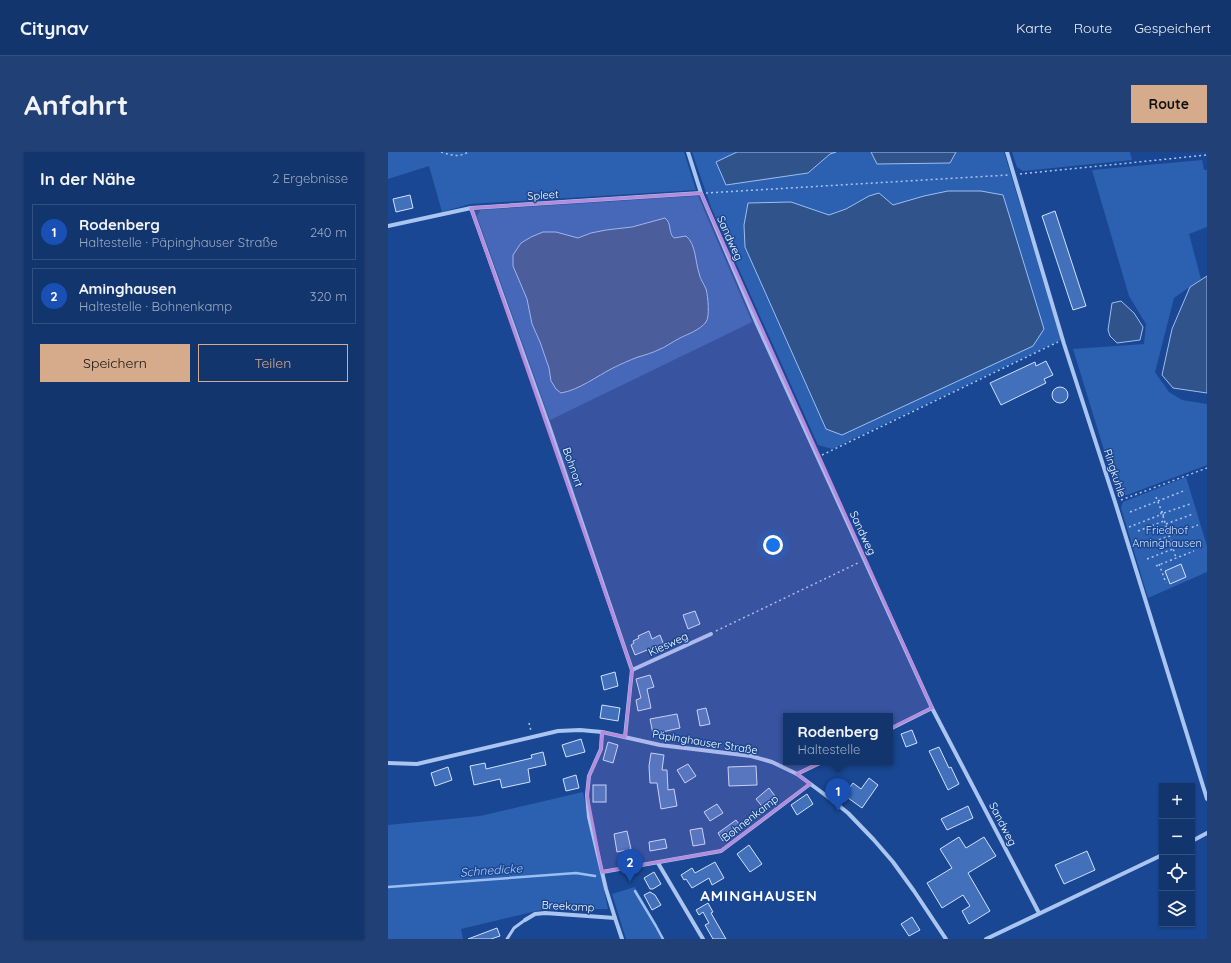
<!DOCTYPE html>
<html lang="de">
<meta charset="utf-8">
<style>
:root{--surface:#13356e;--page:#204076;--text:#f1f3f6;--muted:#9dabc2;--line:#325081;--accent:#d6ab8b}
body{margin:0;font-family:Quicksand,sans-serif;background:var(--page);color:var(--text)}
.controls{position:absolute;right:12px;bottom:12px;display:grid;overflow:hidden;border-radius:0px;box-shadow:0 1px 3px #0004}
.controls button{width:36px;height:36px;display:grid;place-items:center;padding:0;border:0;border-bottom:1px solid var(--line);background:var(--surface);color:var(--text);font:20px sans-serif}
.you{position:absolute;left:385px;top:393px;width:14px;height:14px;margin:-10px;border:3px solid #fff;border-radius:50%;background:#1a73e8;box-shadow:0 0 0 6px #1a73e833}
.badge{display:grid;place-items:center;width:26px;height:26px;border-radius:50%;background:var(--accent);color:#fff;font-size:13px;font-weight:700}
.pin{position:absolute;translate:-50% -33px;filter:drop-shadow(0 1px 2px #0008)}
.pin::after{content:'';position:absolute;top:21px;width:14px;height:12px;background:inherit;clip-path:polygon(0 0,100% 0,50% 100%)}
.popup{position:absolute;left:395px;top:561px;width:110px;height:52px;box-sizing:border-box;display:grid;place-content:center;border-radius:0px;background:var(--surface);filter:drop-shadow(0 1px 3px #0005);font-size:13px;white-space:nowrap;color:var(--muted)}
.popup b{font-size:15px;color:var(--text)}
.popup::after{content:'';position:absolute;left:50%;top:100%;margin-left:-8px;border:8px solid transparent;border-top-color:var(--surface)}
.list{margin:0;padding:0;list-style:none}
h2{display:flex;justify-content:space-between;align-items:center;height:52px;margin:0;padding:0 16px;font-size:17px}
h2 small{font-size:13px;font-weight:400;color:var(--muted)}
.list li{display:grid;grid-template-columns:26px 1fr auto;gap:12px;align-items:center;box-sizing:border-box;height:56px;margin:0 8px 8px;padding:0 8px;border:1px solid var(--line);border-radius:0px}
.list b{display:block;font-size:15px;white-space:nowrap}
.list p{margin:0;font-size:13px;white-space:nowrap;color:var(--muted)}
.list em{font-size:13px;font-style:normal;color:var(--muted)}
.actions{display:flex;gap:8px;padding:12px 16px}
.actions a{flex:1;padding:9px 0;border:1px solid var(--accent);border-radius:0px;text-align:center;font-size:14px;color:var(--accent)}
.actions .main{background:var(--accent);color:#111}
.icon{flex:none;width:22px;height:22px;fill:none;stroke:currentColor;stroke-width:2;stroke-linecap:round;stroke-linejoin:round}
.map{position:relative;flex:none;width:819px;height:787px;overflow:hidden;border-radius:0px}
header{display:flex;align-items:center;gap:24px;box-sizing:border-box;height:56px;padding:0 20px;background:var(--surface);border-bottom:1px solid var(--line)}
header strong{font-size:19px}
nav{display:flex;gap:22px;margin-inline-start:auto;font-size:14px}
.intro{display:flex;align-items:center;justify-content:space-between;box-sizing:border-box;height:96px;padding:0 24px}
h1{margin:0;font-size:28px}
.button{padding:10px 18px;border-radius:0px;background:var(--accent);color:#111;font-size:14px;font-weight:700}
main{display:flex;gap:24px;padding:0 24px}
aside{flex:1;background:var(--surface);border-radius:0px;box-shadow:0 1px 3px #0004}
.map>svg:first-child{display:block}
</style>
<header>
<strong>Citynav</strong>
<nav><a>Karte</a><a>Route</a><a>Gespeichert</a></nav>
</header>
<div class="intro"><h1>Anfahrt</h1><a class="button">Route</a></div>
<main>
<aside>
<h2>In der Nähe<small>2 Ergebnisse</small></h2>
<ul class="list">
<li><span class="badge" style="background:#1a4fb4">1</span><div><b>Rodenberg</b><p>Haltestelle · Päpinghauser Straße</p></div><em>240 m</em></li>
<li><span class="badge" style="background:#1a4fb4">2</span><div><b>Aminghausen</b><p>Haltestelle · Bohnenkamp</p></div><em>320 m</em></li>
</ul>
<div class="actions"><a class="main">Speichern</a><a>Teilen</a></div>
</aside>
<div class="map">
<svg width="819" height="787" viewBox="0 0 819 787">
<rect width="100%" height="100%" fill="#194793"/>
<g fill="#2c60b1" fill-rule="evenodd">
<polygon points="0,0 296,0 308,38 82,52 54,60 41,14 0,27"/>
<path d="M304 0H349L328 10 420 21 442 2 448 0H483L490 12 562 11 568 0H616L673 188 444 297 430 293 323 55ZM481 44 505 53 438 277 357 95 356 73 403 50 441 63 458 57Z"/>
<polygon points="624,0 742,0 744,8 635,19 629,15"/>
<polygon points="814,8 816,18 819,18 819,75 801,82 813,127 786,146 767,220 781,240 794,248 819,252 819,313 739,343 733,343 728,337 685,197 756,192 758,172 741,144 704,18"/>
<path d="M310 44 364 170 162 268 89 64 93 58ZM277 66 279 68 284 84 286 86 292 85 302 88 305 94 307 105 311 122 319 140 317 171 305 180 270 198 249 205 211 223 163 229 161 216 152 190 144 172 139 147 134 132 180 83 190 86 218 78 244 75Z"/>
<polygon points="798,325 819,394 819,420 760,446 733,356 735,350"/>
<polygon points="195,640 220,757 153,758 73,777 75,787 0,787 0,673 92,664"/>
<polygon points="247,735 276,787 238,787 224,742"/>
</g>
<g fill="#31538b" stroke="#9cbff2">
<polygon points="349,0 448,0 442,2 420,21 338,33 328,10"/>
<polygon points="483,0 568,0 562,11 489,12"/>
<polygon points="560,39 593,39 615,43 656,177 645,194 454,283 438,277 357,95 356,73 360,51 403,50 441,63 458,57 481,44 491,41 505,53 536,44"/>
<path d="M277 66C284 71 280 81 286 86L298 84C308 92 307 109 311 121 312 127 316 132 318 137 320 144 322 165 318 170 312 178 300 182 292 186 284 190 278 195 270 198 264 201 257 203 250 205 242 208 233 212 225 216 209 224 191 238 173 241L168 237 163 229 161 216 152 190 144 172 139 147 125 114V103L133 91 143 85 155 80H168L190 86 203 81 218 78 244 75Z"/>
<polygon points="819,124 819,241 785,236 774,223 784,177 802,135"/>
<polygon points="733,149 746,161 755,175 752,188 729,191 722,184 720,178 724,151"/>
</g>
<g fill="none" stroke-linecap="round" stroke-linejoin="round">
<g stroke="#9cbff2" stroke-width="2.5">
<polyline points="0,735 188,721 207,724"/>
<polyline points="247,739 268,774 275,787"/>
</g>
</g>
<g fill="#4270ba" stroke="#d0e1fb">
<polygon points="22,43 25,56 8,60 5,47"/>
<polygon points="667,59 698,154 685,158 654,64"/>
<polygon points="658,209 665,223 656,227 658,231 613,253 602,231 647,210 648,214"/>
<circle cx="672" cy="243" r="8"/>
<polygon points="793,412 798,425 782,432 777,419"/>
<polygon points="307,459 312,472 300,477 295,463"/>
<polygon points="261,479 264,487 272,483 276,493 270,495 269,494 247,503 243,493 246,491 245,489 251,486 250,484"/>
<polygon points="227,520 230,534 216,538 213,524"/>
<polygon points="262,523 266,535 259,537 263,556 250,559 248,548 253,546 248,527"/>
<polygon points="214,553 232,556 230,569 212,566"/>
<polygon points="318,556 322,572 312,574 309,558"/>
<polygon points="289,562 292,576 265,582 262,567"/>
<polygon points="524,578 529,591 518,595 513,582"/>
<polygon points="193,587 197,600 178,605 174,593"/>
<polygon points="220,590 230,593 225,611 215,608"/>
<polygon points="551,595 561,616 563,615 571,632 560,638 541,599"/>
<polygon points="155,600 158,613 140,617 142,630 114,636 112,627 86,633 82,614 97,611 98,617 144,606 143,603"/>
<polygon points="263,601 276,603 274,618 279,618 280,638 286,637 289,654 273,657 269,631 262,631 261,614"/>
<polygon points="300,612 308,624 297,631 289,618"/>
<polygon points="368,614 369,633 341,634 340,615"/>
<polygon points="60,615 64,628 47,634 43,621"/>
<polygon points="188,623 191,636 178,639 175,627"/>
<polygon points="481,626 490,633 474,656 456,643 465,631 473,637"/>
<rect x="205" y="633" width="13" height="17"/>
<polygon points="381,636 390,648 377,658 368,647"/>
<polygon points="419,642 425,652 409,663 403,653"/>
<polygon points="329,652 335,661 322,669 316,660"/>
<polygon points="580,654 585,666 559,678 553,667"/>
<polygon points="348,668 353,675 335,689 330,681"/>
<polygon points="314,676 317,692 305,694 302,678"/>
<polygon points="239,679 243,697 229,700 226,682"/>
<polygon points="571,685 578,696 596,685 608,704 580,721 602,759 581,772 574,759 582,754 575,743 554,756 539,731 564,716 552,697"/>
<polygon points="277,687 279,696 262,699 261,690"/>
<polygon points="361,693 374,712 362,720 349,702"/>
<polygon points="699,699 707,718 676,732 667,713"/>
<polygon points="327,710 336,726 324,733 321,726 304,736 298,727 296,728 293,723 304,716 307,721"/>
<polygon points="266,720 273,732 265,737 262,737 256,726"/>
<polygon points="262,740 267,743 273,753 264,758 256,743"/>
<polygon points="320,751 325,760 323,761 338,787 325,787 317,773 321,771 315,760 311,763 308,758"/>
<polygon points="524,765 532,778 521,784 513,772"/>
<polygon points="109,776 112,784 103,787 80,787"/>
</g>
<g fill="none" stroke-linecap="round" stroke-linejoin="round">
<g stroke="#a9c5f0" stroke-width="1.5" stroke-dasharray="2 3" stroke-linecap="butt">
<path d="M53 0C63 3 71 6 80 0"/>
<polyline points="632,22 819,3"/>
<polyline points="318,41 620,23"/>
<polyline points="434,303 670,190"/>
<polyline points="768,345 774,360"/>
<polyline points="733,348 819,316"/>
<polyline points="742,360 798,338"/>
<polygon points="773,360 776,360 775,364 773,363"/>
<polyline points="776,361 802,352"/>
<polyline points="775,364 788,406"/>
<polyline points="778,372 805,362"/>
<polyline points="741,375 772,363"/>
<polyline points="750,379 776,369"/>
<polyline points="757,393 810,373"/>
<polyline points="759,407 785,397"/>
<polyline points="771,412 778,431"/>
<polyline points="768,414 806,399"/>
<polyline points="328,479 472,410"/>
<polyline points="141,571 143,579"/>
</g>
<polyline stroke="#a9c5f0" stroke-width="3" points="119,787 126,776 137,768"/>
<g stroke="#a9c5f0" stroke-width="4">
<polyline points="300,0 313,41 369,172 544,556 651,761"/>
<polyline points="619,0 676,192 727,350 819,647"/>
<polyline points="83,56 161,274 244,518 237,585"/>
<polyline points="0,74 83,56 313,41"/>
<polyline points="244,518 323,482"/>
<polyline points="502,577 544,556"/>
<polyline points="214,580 213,597 201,624 199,643 201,665 218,737 227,766 234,787"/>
<polyline points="0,611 29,612 170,579 192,578 214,580 272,593 363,604 384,610 409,622 440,645 460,661 486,688 505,710 526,739 558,787"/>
<polyline points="409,622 434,610"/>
<polyline points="804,689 819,681"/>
<polyline points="270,711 315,787"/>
<polyline points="214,720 333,699 422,632"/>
<polyline points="137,768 147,762 157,761 227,766"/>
<polyline points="598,787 774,703"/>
</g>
</g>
<path fill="#b68bdc" fill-opacity="0.2" stroke="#b68bdc" stroke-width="3" stroke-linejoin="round" d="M313 41 544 556 409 622 422 632 333 699 214 720 199 643 201 624 213 597 214 580 237 585 244 518 83 56Z"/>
<g text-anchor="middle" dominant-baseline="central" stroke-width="3" stroke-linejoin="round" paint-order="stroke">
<g font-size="11" fill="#fff" stroke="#194793">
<text transform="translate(155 43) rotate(-4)">Spleet</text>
<text transform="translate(342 86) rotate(66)">Sandweg</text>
<text transform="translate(185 315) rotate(71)">Bohnort</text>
<text transform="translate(727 321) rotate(72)">Ringkuhle</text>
<text transform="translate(475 381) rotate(65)">Sandweg</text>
<text transform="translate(280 492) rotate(-25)">Kiesweg</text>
<text transform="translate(317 590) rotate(9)">Päpinghauser Straße</text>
<text transform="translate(362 666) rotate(-38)">Bohnenkamp</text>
<text transform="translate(615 672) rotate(63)">Sandweg</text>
<text transform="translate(180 754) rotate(3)">Breekamp</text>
</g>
<g font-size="11" fill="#d0e1fb" stroke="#194793">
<text x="779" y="378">Friedhof<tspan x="779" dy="13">Aminghausen</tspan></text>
</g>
<g font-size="12" font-style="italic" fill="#b5cff6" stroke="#194793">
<text transform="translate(103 718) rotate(-4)">Schnedicke</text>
</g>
<g font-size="15" font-weight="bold" letter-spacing="1" fill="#fff" stroke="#194793">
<text x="371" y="743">AMINGHAUSEN</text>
</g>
</g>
</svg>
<div class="controls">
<button>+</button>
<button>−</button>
<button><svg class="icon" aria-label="locate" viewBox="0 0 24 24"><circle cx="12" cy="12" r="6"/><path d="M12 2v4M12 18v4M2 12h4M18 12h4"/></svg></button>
<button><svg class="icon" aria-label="layers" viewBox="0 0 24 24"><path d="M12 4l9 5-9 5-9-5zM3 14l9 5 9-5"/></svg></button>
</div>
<div class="you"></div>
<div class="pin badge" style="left:450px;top:659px;background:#1a4fb4">1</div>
<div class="popup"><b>Rodenberg</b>Haltestelle</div>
<div class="pin badge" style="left:242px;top:730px;background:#1a4fb4">2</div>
</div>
</main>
